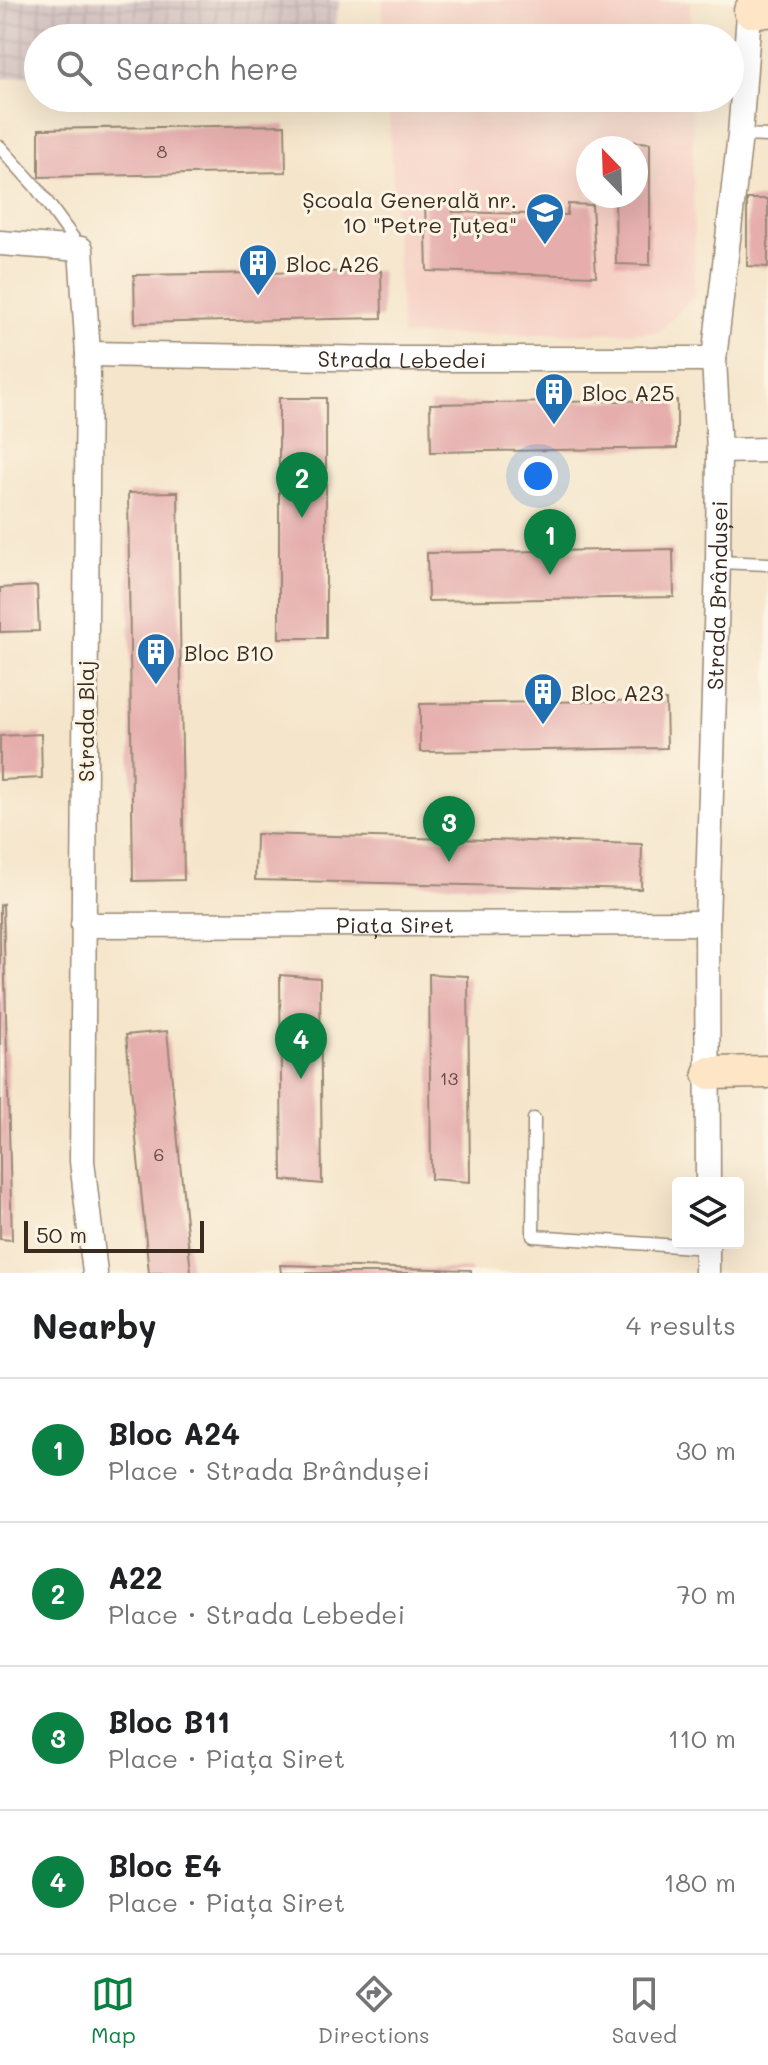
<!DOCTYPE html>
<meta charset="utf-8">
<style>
:root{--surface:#fff;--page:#f2f2f2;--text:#202124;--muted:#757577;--line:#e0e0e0;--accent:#0b8043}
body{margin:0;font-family:Mali,sans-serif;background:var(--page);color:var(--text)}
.controls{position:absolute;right:24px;bottom:24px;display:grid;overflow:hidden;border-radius:8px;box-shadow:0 8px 32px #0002}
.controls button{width:72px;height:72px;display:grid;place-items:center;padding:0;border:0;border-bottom:2px solid var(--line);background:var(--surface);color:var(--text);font:40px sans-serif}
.compass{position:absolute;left:576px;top:136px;width:72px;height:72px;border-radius:50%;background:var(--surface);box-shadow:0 8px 32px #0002;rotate:337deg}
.scale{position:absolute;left:24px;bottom:20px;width:180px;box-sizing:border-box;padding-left:8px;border:4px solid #3b2a1e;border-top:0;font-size:22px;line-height:28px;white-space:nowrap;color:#3b2a1e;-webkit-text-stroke:6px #fcf5e5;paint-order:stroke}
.you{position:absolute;left:538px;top:476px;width:28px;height:28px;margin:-20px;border:6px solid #fff;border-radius:50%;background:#1a73e8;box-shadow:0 0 0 12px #1a73e833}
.badge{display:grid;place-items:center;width:52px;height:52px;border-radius:50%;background:var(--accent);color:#fff;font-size:26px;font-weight:700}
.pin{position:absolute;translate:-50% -66px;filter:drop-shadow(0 2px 4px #0008)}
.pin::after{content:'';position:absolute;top:42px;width:28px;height:24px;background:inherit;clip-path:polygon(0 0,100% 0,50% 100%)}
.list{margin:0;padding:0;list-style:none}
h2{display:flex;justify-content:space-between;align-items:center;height:104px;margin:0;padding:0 32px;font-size:34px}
h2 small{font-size:26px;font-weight:400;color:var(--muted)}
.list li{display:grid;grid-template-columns:52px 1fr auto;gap:24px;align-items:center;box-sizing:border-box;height:144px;padding:0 32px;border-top:2px solid var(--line)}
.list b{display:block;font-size:30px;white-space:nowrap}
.list p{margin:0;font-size:26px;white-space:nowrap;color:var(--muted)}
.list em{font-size:26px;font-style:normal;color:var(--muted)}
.icon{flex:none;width:44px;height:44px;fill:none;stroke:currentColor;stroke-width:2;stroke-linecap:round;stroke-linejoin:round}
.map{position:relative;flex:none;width:768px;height:1273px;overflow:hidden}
.search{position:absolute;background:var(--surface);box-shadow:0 8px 32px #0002;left:24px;right:24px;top:24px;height:88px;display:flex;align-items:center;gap:20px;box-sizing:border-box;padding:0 28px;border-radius:44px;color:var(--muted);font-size:30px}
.sheet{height:680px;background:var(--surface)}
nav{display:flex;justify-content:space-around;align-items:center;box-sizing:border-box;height:112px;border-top:2px solid var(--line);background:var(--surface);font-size:22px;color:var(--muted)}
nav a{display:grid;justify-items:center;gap:4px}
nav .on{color:var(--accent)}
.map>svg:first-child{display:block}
</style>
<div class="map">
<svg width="768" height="1273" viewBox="0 0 768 1273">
<defs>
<pattern id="industrial-grid" width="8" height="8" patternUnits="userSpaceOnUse" patternTransform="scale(2)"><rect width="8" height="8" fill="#d1bfbf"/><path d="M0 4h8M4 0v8" fill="none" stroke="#b4a4a4"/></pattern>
</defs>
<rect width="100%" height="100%" fill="#fcf5e5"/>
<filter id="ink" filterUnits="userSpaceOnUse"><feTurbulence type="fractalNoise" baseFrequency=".0125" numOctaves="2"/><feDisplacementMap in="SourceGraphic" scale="16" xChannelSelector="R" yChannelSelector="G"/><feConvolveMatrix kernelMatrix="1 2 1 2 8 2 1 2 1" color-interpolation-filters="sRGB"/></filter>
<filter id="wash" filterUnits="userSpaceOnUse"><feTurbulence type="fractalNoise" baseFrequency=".006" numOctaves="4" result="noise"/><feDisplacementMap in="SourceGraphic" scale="32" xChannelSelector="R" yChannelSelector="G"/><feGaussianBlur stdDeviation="1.8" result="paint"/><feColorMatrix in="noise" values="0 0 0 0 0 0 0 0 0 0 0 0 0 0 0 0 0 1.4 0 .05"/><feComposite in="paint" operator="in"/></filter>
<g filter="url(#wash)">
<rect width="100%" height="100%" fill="#f5e5cb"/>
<g fill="#f6d1c6" fill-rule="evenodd">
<polygon points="382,0 690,2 691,38 384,38"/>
<path d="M388 98H692L695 295 659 332 402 336ZM588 148H636V196H588Z"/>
</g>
<polygon fill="url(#industrial-grid)" points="0,0 340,0 332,36 314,38 38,38 38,74 0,79"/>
<g id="blocks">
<g fill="#e5aead">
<polygon points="285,125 286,172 39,177 39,129"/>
<polygon points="615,140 650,143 650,265 616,264 615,196 636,196 636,148 615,148"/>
<polygon points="747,199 768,199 768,267 747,266"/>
<polygon points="425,202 453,203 453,212 567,215 568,204 592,205 596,276 427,271"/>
<polygon points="381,271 382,318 135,323 134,275"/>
<rect x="279" y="398" width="47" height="240"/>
<polygon points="677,400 677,448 431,452 430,404"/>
<polygon points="178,492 184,880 133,881 128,493"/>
<polygon points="673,549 674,597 428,601 427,553"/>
<polygon points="37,586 39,631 0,632 0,588"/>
<polygon points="666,700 667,748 420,752 420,704"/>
<polygon points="41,734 42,778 0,780 0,736"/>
<polygon points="256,834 642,844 641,889 255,880"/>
<polygon points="3,904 12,1240 0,1239 0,905"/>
<polygon points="429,974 468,976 470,1182 431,1179"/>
<polygon points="280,975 320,978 322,1184 282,1180"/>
<polygon points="167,1031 191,1273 149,1273 126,1035"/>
<polygon points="280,1265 471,1270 471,1273 281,1273"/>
</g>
</g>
</g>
<g filter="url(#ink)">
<use href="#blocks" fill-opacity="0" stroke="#988874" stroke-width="2"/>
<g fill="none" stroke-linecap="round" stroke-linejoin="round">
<defs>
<g id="lane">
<polyline points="740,135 768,136"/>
<polyline points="0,147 36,187 80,248"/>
<polyline points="718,562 768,564"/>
<polyline points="534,1119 533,1236 707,1248"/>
</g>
<g id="street">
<polyline points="0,243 81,249 88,354 82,1161 95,1273"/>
<path id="s1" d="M88 354 388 359H714"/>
<polyline points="719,451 768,450"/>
<path id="s2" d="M83 925 707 923"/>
<path id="s3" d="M708 1183 707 923 718 562 719 451 714 359 740 135 750 0"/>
<polyline points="707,1273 707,1243"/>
</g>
<g id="secondary">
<polyline points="750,11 768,11"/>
<polyline points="709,1073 768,1072"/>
</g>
</defs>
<use href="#lane" stroke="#988874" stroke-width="15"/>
<use href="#street" stroke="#988874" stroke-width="27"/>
<use href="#secondary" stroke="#988874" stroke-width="35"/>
<use href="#lane" stroke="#fff" stroke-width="12"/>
<use href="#street" stroke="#fff" stroke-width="24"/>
<use href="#secondary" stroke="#fde5c5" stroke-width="32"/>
</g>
</g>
<defs>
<symbol id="school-pin" viewBox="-11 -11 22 30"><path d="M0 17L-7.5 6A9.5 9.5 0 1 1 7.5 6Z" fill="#1f6fb2" stroke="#fcf5e5"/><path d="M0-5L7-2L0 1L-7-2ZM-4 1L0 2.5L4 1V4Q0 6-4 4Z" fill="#fff"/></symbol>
<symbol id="building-pin" viewBox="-11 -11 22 30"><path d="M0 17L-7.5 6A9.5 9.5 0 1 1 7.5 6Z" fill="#1f6fb2" stroke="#fcf5e5"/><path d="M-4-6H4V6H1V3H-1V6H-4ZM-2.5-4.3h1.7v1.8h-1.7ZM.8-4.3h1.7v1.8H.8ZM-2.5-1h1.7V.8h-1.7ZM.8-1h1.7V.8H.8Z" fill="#fff"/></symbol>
</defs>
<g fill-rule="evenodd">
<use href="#school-pin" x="523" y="190" width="44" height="60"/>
<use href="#building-pin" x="236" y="241" width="44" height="60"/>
<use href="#building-pin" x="532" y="370" width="44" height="60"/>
<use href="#building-pin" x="134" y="630" width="44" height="60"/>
<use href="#building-pin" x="521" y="670" width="44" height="60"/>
</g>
<g text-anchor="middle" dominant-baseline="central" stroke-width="6" stroke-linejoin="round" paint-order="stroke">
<g font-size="18" fill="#664b42">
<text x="162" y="151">8</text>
<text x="449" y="1078">13</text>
<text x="159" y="1154">6</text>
</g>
<g font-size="22" fill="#3b2a1e" stroke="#fcf5e5" text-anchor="start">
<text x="517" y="199" text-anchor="end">Școala Generală nr.<tspan x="517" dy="25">10 "Petre Țuțea"</tspan></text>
<text x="286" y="263">Bloc A26</text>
<text x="582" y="392">Bloc A25</text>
<text x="184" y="652">Bloc B10</text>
<text x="571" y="692">Bloc A23</text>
</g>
<g font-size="22" fill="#3b2a1e" stroke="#fcf5e5">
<text stroke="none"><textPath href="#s1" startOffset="314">Strada Lebedei</textPath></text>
<text stroke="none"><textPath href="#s3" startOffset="588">Strada Brândușei</textPath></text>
<text transform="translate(85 721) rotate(-90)">Strada Blaj</text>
<text stroke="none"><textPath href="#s2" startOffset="312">Piața Siret</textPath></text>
</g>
</g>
</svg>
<div class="controls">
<button><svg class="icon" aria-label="layers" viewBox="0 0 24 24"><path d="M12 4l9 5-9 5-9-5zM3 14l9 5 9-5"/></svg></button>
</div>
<svg class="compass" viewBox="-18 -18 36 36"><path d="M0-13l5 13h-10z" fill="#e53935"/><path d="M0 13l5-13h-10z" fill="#757577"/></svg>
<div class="scale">50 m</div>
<div class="you"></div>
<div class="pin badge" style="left:550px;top:575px">1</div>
<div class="pin badge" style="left:302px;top:518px">2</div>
<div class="pin badge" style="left:449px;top:862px">3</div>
<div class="pin badge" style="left:301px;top:1079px">4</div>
<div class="search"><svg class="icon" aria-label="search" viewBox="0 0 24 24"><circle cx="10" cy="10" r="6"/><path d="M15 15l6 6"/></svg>Search here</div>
</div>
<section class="sheet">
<h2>Nearby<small>4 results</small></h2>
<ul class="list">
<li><span class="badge">1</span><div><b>Bloc A24</b><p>Place · Strada Brândușei</p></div><em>30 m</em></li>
<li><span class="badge">2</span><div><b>A22</b><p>Place · Strada Lebedei</p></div><em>70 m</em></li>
<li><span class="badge">3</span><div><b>Bloc B11</b><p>Place · Piața Siret</p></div><em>110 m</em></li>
<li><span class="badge">4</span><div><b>Bloc E4</b><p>Place · Piața Siret</p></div><em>180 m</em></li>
</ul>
</section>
<nav>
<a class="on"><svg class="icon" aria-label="map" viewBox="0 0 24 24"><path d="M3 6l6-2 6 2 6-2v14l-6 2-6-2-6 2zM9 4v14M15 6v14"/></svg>Map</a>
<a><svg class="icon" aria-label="directions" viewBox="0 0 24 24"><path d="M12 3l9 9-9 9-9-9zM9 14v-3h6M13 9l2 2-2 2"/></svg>Directions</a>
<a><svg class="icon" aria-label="saved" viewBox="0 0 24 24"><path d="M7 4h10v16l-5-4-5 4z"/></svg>Saved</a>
</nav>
